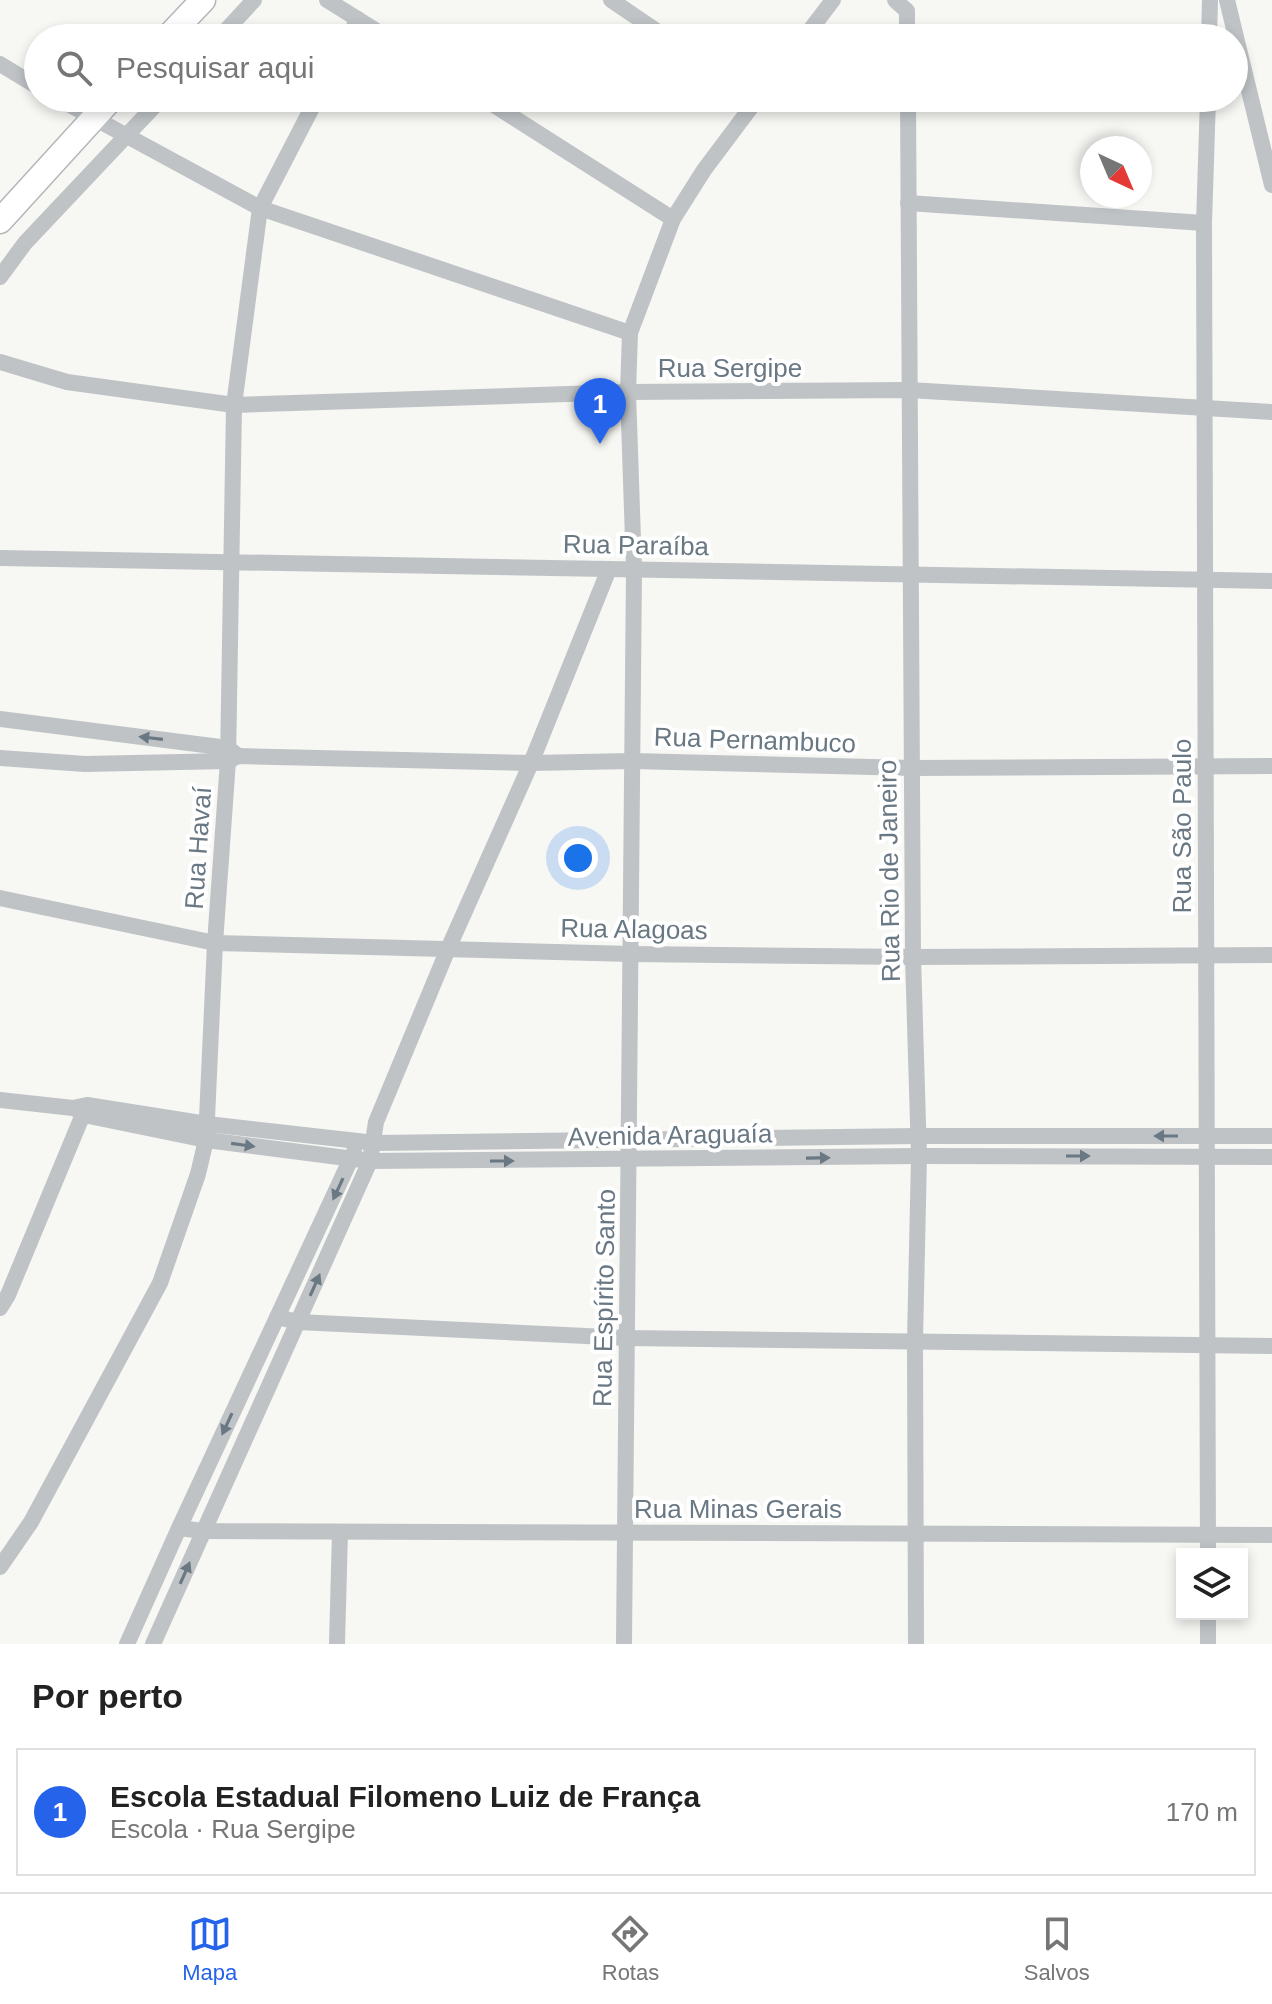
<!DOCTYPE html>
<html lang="pt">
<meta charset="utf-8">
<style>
:root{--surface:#fff;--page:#f2f2f2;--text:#222;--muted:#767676;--line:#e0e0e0;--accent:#2563eb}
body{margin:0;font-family:Arial,sans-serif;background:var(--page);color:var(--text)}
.controls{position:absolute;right:24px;bottom:24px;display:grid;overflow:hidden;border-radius:0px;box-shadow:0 4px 12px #0003}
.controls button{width:72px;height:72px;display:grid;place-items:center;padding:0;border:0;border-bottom:2px solid var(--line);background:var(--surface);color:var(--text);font:40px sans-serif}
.compass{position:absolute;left:1080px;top:136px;width:72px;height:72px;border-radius:50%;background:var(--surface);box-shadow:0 4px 12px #0003;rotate:136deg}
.you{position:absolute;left:578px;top:858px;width:28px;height:28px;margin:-20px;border:6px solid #fff;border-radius:50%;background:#1a73e8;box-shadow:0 0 0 12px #1a73e833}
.badge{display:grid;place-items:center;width:52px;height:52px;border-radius:50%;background:var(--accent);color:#fff;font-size:26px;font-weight:700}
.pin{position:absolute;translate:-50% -66px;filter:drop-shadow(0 2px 4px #0008)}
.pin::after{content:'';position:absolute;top:42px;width:28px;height:24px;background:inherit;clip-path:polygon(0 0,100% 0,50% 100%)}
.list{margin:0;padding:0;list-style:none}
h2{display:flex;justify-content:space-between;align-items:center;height:104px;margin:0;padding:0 32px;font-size:34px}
h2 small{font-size:26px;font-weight:400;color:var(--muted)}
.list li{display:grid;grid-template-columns:52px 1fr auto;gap:24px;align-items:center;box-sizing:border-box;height:128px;margin:0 16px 16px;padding:0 16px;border:2px solid var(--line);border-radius:0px}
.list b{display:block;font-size:30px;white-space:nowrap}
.list p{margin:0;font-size:26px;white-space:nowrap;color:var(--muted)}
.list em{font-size:26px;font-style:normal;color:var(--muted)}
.icon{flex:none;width:44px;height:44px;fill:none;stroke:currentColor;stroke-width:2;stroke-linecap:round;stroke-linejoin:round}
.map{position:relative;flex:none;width:1272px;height:1644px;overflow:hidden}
.search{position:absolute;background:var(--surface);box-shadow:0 4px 12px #0003;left:24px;right:24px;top:24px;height:88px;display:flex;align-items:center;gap:20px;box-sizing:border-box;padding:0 28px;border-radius:44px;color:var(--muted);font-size:30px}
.sheet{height:248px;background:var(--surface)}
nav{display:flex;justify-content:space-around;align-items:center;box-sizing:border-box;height:112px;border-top:2px solid var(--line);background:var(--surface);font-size:22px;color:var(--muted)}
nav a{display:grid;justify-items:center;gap:4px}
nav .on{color:var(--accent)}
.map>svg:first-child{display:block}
</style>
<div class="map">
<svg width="1272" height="1644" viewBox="0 0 1272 1644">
<rect width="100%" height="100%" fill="#f7f7f4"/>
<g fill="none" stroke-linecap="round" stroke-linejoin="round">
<defs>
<g id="primary">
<polyline points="167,38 203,0"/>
<polyline points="0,221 112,98"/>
</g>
</defs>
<use href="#primary" stroke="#b2b7ba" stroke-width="27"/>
<g stroke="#bfc3c6" stroke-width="16">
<polyline points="327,0 388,38"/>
<polyline points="611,0 667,38"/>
<polyline points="895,0 907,11 907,38"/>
<polyline points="1227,0 1272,185"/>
<polyline points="219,38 254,0"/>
<polyline points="348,38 358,19"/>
<polyline points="804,38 833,0"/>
<polyline points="1209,38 1210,0"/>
<polyline points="0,64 38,87"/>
<polyline points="57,98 260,208 630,333"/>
<polyline points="483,98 673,219"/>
<polyline points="908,98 913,957 919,1156 915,1341 916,1644"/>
<polyline points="908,203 1204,223"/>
<polyline points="0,277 25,243 162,98"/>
<polyline points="0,362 67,382 234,405 628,392 909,390 1272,412"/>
<polyline points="0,558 1272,581"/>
<polyline points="0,719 228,748 237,755"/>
<polyline points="0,758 85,764 228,761 238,756 531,763 632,761 912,768 1272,766"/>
<polyline points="0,898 215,943 631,954 913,957 1272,955"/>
<polyline points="0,1100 73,1108 87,1105 207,1124 375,1143 917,1136 1272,1136"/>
<polyline points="78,1111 84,1115 206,1140 370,1161 919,1156 1272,1157"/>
<polyline points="0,1308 8,1295 86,1107"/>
<polyline points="277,1317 298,1322 627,1338 1272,1346"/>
<polyline points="179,1528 203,1531 1272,1535"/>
<polyline points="1208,1554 1204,223 1208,98"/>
<polyline points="0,1567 31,1522 160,1283 198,1174 206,1140 215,943 228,761 234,405 260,208 317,98"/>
<polyline points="127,1644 179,1528 354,1152"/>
<polyline points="153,1644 370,1161 376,1122 448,949 531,763 609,569"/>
<polyline points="337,1644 340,1532"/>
<polyline points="624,1644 634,569 628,392 630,333 673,219 704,170 758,98"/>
<polyline points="1208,1644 1208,1614"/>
</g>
<use href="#primary" stroke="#fff" stroke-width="24"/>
</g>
<defs><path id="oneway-solid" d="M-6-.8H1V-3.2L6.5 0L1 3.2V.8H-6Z" transform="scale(2)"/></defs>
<g fill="#697883">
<use href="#oneway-solid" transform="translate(151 738) rotate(-173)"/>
<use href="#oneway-solid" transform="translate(1166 1136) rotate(-180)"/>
<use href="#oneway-solid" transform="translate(243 1145) rotate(8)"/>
<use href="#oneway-solid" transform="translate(1078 1156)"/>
<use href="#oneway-solid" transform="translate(818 1158) rotate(-1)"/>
<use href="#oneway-solid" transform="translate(502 1161)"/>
<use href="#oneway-solid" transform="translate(338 1189) rotate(115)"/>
<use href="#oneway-solid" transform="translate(315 1285) rotate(-66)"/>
<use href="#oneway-solid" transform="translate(227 1424) rotate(115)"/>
<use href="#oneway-solid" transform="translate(185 1573) rotate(-66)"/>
</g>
<g text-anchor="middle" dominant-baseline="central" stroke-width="8" stroke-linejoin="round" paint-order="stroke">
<g font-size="26" fill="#697883" stroke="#fff">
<text x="730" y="368">Rua Sergipe</text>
<text transform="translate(636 545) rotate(1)">Rua Paraíba</text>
<text transform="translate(755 740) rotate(2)">Rua Pernambuco</text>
<text transform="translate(1182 826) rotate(-90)">Rua São Paulo</text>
<text transform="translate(198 848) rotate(-86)">Rua Havaí</text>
<text transform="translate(889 871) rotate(-91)">Rua Rio de Janeiro</text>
<text transform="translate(634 929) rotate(1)">Rua Alagoas</text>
<text transform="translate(670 1135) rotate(-1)">Avenida Araguaía</text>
<text transform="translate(604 1298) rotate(-89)">Rua Espírito Santo</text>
<text x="738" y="1509">Rua Minas Gerais</text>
</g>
</g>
</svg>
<div class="controls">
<button><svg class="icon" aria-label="layers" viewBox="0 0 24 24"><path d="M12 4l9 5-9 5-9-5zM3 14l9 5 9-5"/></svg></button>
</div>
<svg class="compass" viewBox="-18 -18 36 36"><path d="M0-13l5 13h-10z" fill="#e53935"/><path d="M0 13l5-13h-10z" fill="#767676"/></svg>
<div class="you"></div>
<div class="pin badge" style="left:600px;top:444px">1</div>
<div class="search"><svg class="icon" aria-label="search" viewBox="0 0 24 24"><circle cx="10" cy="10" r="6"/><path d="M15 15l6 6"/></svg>Pesquisar aqui</div>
</div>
<section class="sheet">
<h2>Por perto<small></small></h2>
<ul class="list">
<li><span class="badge">1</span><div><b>Escola Estadual Filomeno Luiz de França</b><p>Escola · Rua Sergipe</p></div><em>170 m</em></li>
</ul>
</section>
<nav>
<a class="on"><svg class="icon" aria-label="map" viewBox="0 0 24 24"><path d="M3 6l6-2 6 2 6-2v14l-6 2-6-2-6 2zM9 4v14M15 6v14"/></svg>Mapa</a>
<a><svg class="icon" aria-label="directions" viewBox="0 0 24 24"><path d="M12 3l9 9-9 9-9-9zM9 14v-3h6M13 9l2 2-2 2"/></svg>Rotas</a>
<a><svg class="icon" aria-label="saved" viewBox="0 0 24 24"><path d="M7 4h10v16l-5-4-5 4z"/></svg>Salvos</a>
</nav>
